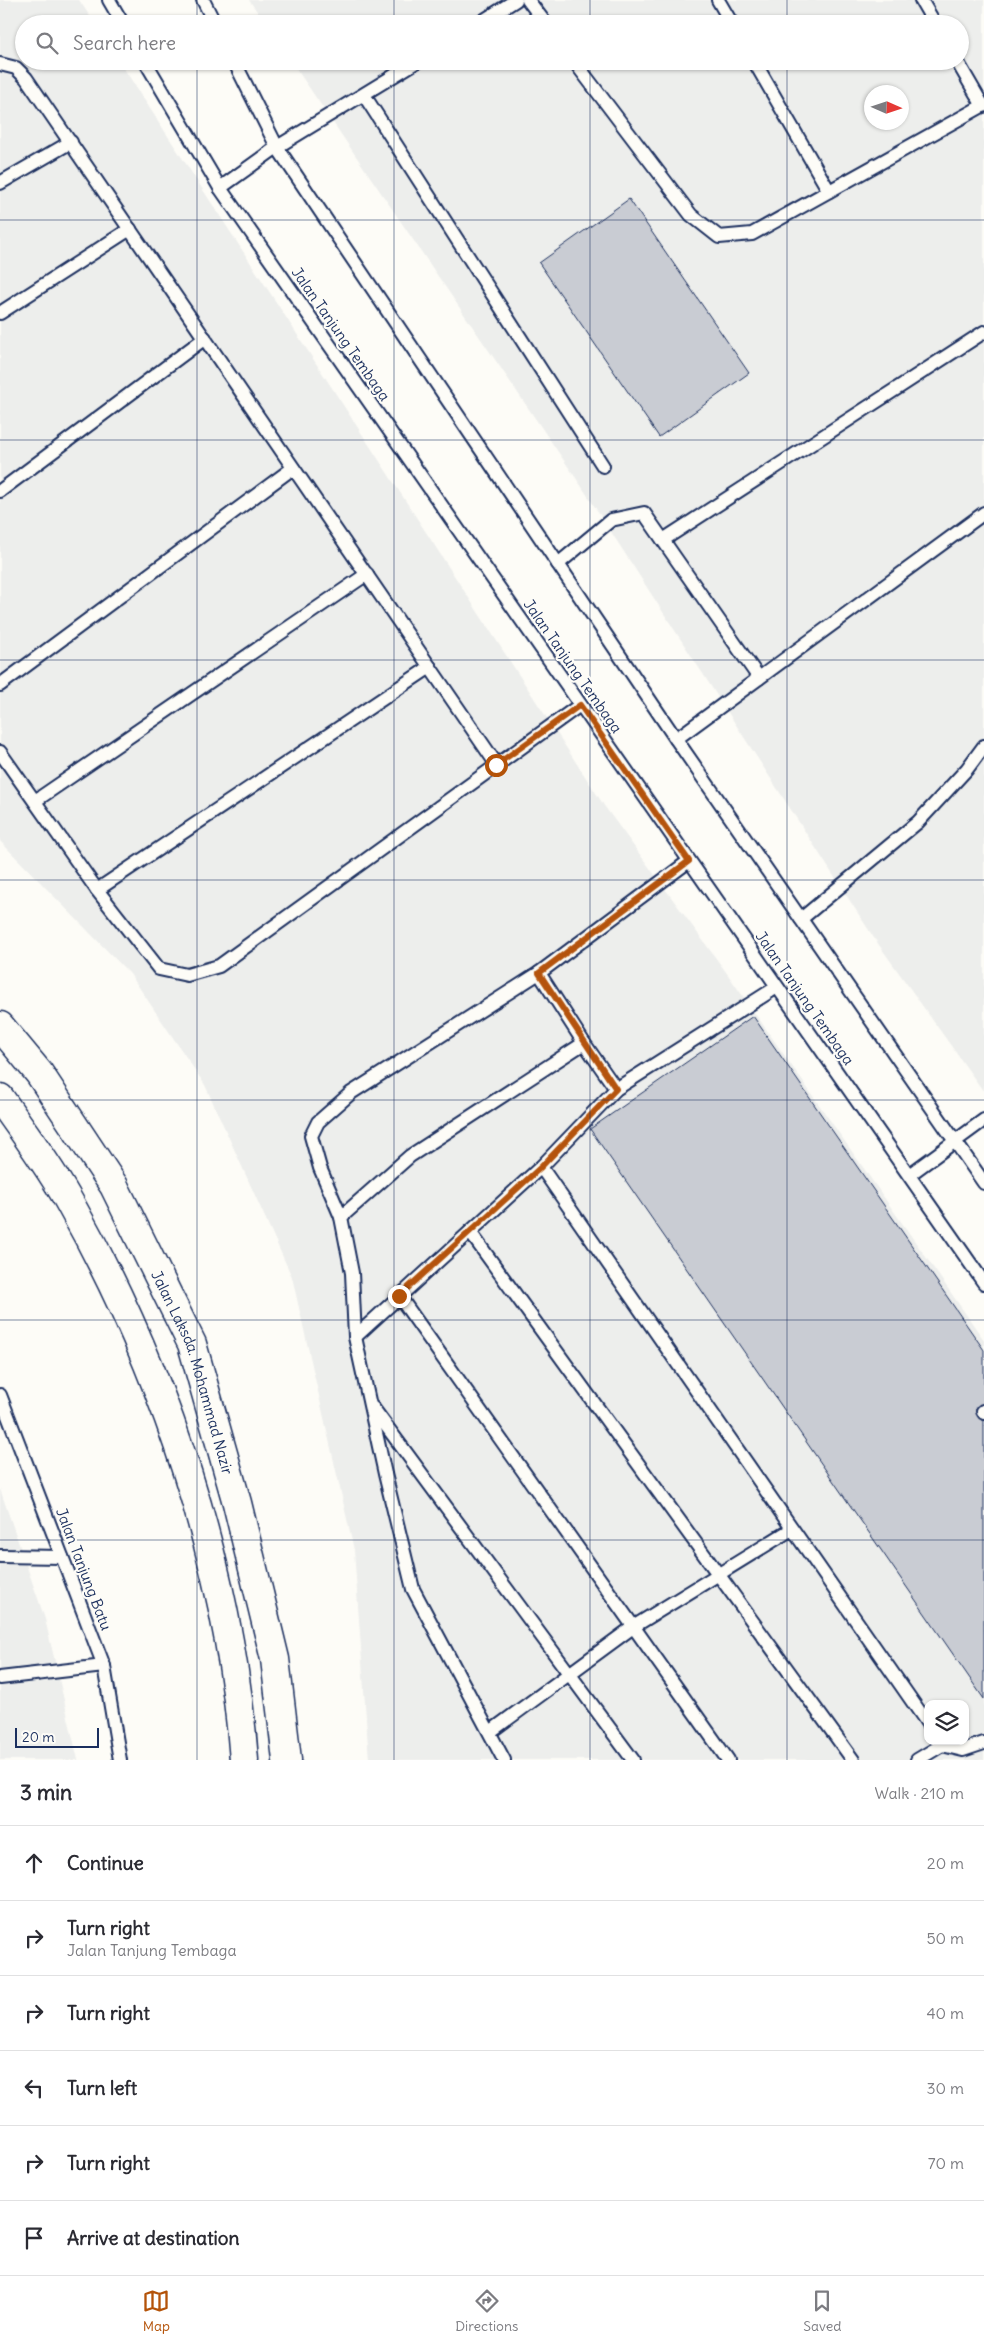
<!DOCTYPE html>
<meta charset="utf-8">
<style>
:root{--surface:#fff;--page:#f2f2f3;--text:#2b2b33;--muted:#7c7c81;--line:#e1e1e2;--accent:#b45309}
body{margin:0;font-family:Delius,sans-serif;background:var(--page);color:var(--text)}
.controls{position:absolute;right:15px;bottom:15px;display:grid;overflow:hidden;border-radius:10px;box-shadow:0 1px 4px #0004}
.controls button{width:45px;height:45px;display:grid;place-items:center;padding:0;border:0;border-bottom:1px solid var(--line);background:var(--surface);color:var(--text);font:25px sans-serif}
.compass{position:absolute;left:864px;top:85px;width:45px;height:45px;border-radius:50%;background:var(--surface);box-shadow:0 1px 4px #0004;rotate:93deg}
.scale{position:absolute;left:15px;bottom:12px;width:84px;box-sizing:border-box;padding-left:5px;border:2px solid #1b2f5e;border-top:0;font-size:14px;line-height:18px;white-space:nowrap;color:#1b2f5e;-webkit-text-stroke:4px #fdfcf7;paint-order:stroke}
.stop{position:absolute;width:15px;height:15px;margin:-11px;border:4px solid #b45309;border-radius:50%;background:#fff}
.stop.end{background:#b45309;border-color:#fff;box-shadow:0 1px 5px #0008}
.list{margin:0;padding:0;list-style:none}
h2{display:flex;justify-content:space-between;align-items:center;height:65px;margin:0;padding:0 20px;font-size:21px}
h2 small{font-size:16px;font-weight:400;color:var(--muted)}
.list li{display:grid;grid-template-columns:32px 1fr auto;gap:15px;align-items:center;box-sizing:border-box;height:75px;padding:0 20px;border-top:1px solid var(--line)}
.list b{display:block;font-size:19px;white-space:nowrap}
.list p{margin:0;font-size:16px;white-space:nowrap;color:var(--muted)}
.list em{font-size:16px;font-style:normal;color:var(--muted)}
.icon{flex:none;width:28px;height:28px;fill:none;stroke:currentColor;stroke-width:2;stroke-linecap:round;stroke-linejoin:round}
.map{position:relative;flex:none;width:984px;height:1760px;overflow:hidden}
.search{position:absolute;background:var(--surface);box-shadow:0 1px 4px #0004;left:15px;right:15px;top:15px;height:55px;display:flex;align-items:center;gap:12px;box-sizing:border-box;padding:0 18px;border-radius:28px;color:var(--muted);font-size:19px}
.sheet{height:515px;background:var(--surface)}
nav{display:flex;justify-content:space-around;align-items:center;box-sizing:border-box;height:70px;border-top:1px solid var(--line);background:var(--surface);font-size:14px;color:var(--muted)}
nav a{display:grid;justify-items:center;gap:2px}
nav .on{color:var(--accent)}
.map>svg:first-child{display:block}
</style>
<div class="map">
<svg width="984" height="1760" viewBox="0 0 984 1760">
<rect width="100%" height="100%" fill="#fdfcf7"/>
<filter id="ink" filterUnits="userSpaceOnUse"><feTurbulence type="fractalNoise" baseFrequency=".02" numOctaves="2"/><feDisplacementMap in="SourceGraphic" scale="10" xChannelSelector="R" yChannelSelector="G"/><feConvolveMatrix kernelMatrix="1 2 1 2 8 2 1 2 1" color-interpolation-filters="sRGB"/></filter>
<g filter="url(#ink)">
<g fill="#edeeec" fill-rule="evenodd">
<path d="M0 0H79L95 24H24V61H119L605 807 726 972 984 1340V1760H369L354 1550 292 1277 205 1085 130 974 0 841ZM928 1704H965V1741H928Z"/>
<path d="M249 0H984V1092L874 938 580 484 291 61H960V24H266ZM872 92H902V122H872Z"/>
<polygon points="0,1489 45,1619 78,1760 0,1760"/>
</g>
<g fill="#c9ccd3" stroke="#1b2f5e">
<polygon points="629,199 749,373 659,437 539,263"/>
<polygon points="753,1016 984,1350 984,1699 590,1129"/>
</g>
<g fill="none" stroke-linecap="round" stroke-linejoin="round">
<defs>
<g id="lane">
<polyline points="109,0 123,24"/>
<polyline points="203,0 215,24"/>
<polyline points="528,0 546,24"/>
<polyline points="718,0 732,24"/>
<polyline points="921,0 935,24"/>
<polyline points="478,24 516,0"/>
<polyline points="145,61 220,188 984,1283"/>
<polyline points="234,61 277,147 676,739 984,1183"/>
<polyline points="574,61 691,215 719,237 752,234 984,105"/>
<polyline points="754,61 829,191"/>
<polyline points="957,61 983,106"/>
<polyline points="0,64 16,68 26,78 497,765"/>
<polyline points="364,95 603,466"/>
<polyline points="0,183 71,142"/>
<polyline points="220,188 277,147 418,61"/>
<polyline points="0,313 130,229"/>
<polyline points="0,491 205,338"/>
<polyline points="663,540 984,332"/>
<polyline points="558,564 611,520 644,513 759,678"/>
<polyline points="0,685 293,468"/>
<polyline points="676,739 984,513"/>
<polyline points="0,752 97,890 159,969 187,975 219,966 580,705"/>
<polyline points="35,801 367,574"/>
<polyline points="97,890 430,667"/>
<polyline points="801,919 918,822 967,769 984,746"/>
<polyline points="539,973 689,861"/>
<polyline points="541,1167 928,1724"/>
<polyline points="909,1175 984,1120"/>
<polyline points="341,1217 320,1168 311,1136 318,1122 351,1093 539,973 584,1043"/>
<polyline points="470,1232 853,1760"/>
<polyline points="399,1296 728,1760"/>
<polyline points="355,1337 541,1167 616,1089 777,987"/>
<polyline points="0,1395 104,1666 120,1760"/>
<polyline points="373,1408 633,1760"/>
<polyline points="983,1411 984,1413"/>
<polyline points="0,1556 62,1557"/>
<polyline points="0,1678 104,1666"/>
<polyline points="490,1732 633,1627 792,1529"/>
<polyline points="940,1741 942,1745 963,1750 984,1743"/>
<polyline points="504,1760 413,1589 385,1474 355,1337 352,1273 341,1217 410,1156 584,1043 616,1089"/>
<polyline points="917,1760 942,1745"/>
</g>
<g id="secondary">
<path id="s1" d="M0 1026 39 1073 114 1186 192 1344 237 1503 275 1659 287 1760"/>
<path d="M0 1098C24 1133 51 1168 71 1205 165 1372 230 1569 244 1760"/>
</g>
</defs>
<use href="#lane" stroke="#1b2f5e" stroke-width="16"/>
<use href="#secondary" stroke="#1b2f5e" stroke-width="31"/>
<use href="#lane" stroke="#fdfcf7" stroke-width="12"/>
<use href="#secondary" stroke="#fdfcf7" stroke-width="28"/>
</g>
</g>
<g fill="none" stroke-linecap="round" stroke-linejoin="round" filter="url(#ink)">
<polyline stroke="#b45309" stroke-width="6" points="399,1296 541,1167 616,1089 539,973 689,861 580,705 496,765"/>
</g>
<path fill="none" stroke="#1b2f5e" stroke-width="1" stroke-opacity="0.55" d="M197 0V24M394 0V24M590 0V24M787 0V24M197 61V1760M394 61V1760M590 61V1760M787 61V1760M0 220H984M0 440H984M0 660H984M0 880H984M0 1100H984M0 1320H984M0 1540H984"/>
<g text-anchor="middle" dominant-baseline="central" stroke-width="4.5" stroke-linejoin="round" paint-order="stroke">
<g font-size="15" fill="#1b2f5e" stroke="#fdfcf7">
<text transform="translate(341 334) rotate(55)">Jalan Tanjung Tembaga</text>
<text transform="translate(573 666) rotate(55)">Jalan Tanjung Tembaga</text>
<text transform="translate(805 998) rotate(55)">Jalan Tanjung Tembaga</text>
<text stroke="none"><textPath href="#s1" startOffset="400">Jalan Laksda. Mohammad Nazir</textPath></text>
<text transform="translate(84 1569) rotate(69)">Jalan Tanjung Batu</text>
</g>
</g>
</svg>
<div class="controls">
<button><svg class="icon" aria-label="layers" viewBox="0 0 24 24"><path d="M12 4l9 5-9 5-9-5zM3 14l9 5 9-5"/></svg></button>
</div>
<svg class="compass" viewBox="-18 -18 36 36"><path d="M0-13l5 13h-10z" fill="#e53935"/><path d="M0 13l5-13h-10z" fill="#7c7c81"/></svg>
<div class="scale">20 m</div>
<div class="stop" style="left:496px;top:765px"></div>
<div class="stop end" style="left:399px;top:1296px"></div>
<div class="search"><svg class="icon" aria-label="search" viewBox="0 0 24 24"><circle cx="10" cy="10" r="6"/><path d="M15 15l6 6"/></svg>Search here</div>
</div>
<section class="sheet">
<h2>3 min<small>Walk · 210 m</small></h2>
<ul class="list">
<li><svg class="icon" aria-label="ahead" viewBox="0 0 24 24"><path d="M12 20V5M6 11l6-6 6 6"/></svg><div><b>Continue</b></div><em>20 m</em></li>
<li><svg class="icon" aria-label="right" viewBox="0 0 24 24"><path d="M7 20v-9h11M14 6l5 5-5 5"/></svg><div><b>Turn right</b><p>Jalan Tanjung Tembaga</p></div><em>50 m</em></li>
<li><svg class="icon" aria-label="right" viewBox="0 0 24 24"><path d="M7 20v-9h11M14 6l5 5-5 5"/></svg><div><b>Turn right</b></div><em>40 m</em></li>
<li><svg class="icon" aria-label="left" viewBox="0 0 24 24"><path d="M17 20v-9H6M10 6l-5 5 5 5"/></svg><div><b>Turn left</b></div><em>30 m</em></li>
<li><svg class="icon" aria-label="right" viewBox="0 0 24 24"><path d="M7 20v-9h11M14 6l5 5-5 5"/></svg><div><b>Turn right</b></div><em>70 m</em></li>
<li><svg class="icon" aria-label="arrive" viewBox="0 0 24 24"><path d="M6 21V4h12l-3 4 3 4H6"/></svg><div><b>Arrive at destination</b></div></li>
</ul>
</section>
<nav>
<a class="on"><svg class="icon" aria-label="map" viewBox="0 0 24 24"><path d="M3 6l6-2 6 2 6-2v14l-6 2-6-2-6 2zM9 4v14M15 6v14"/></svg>Map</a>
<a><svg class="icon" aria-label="directions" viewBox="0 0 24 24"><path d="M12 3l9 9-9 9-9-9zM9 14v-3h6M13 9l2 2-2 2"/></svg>Directions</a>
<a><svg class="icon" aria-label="saved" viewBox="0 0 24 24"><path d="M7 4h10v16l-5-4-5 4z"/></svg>Saved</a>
</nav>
